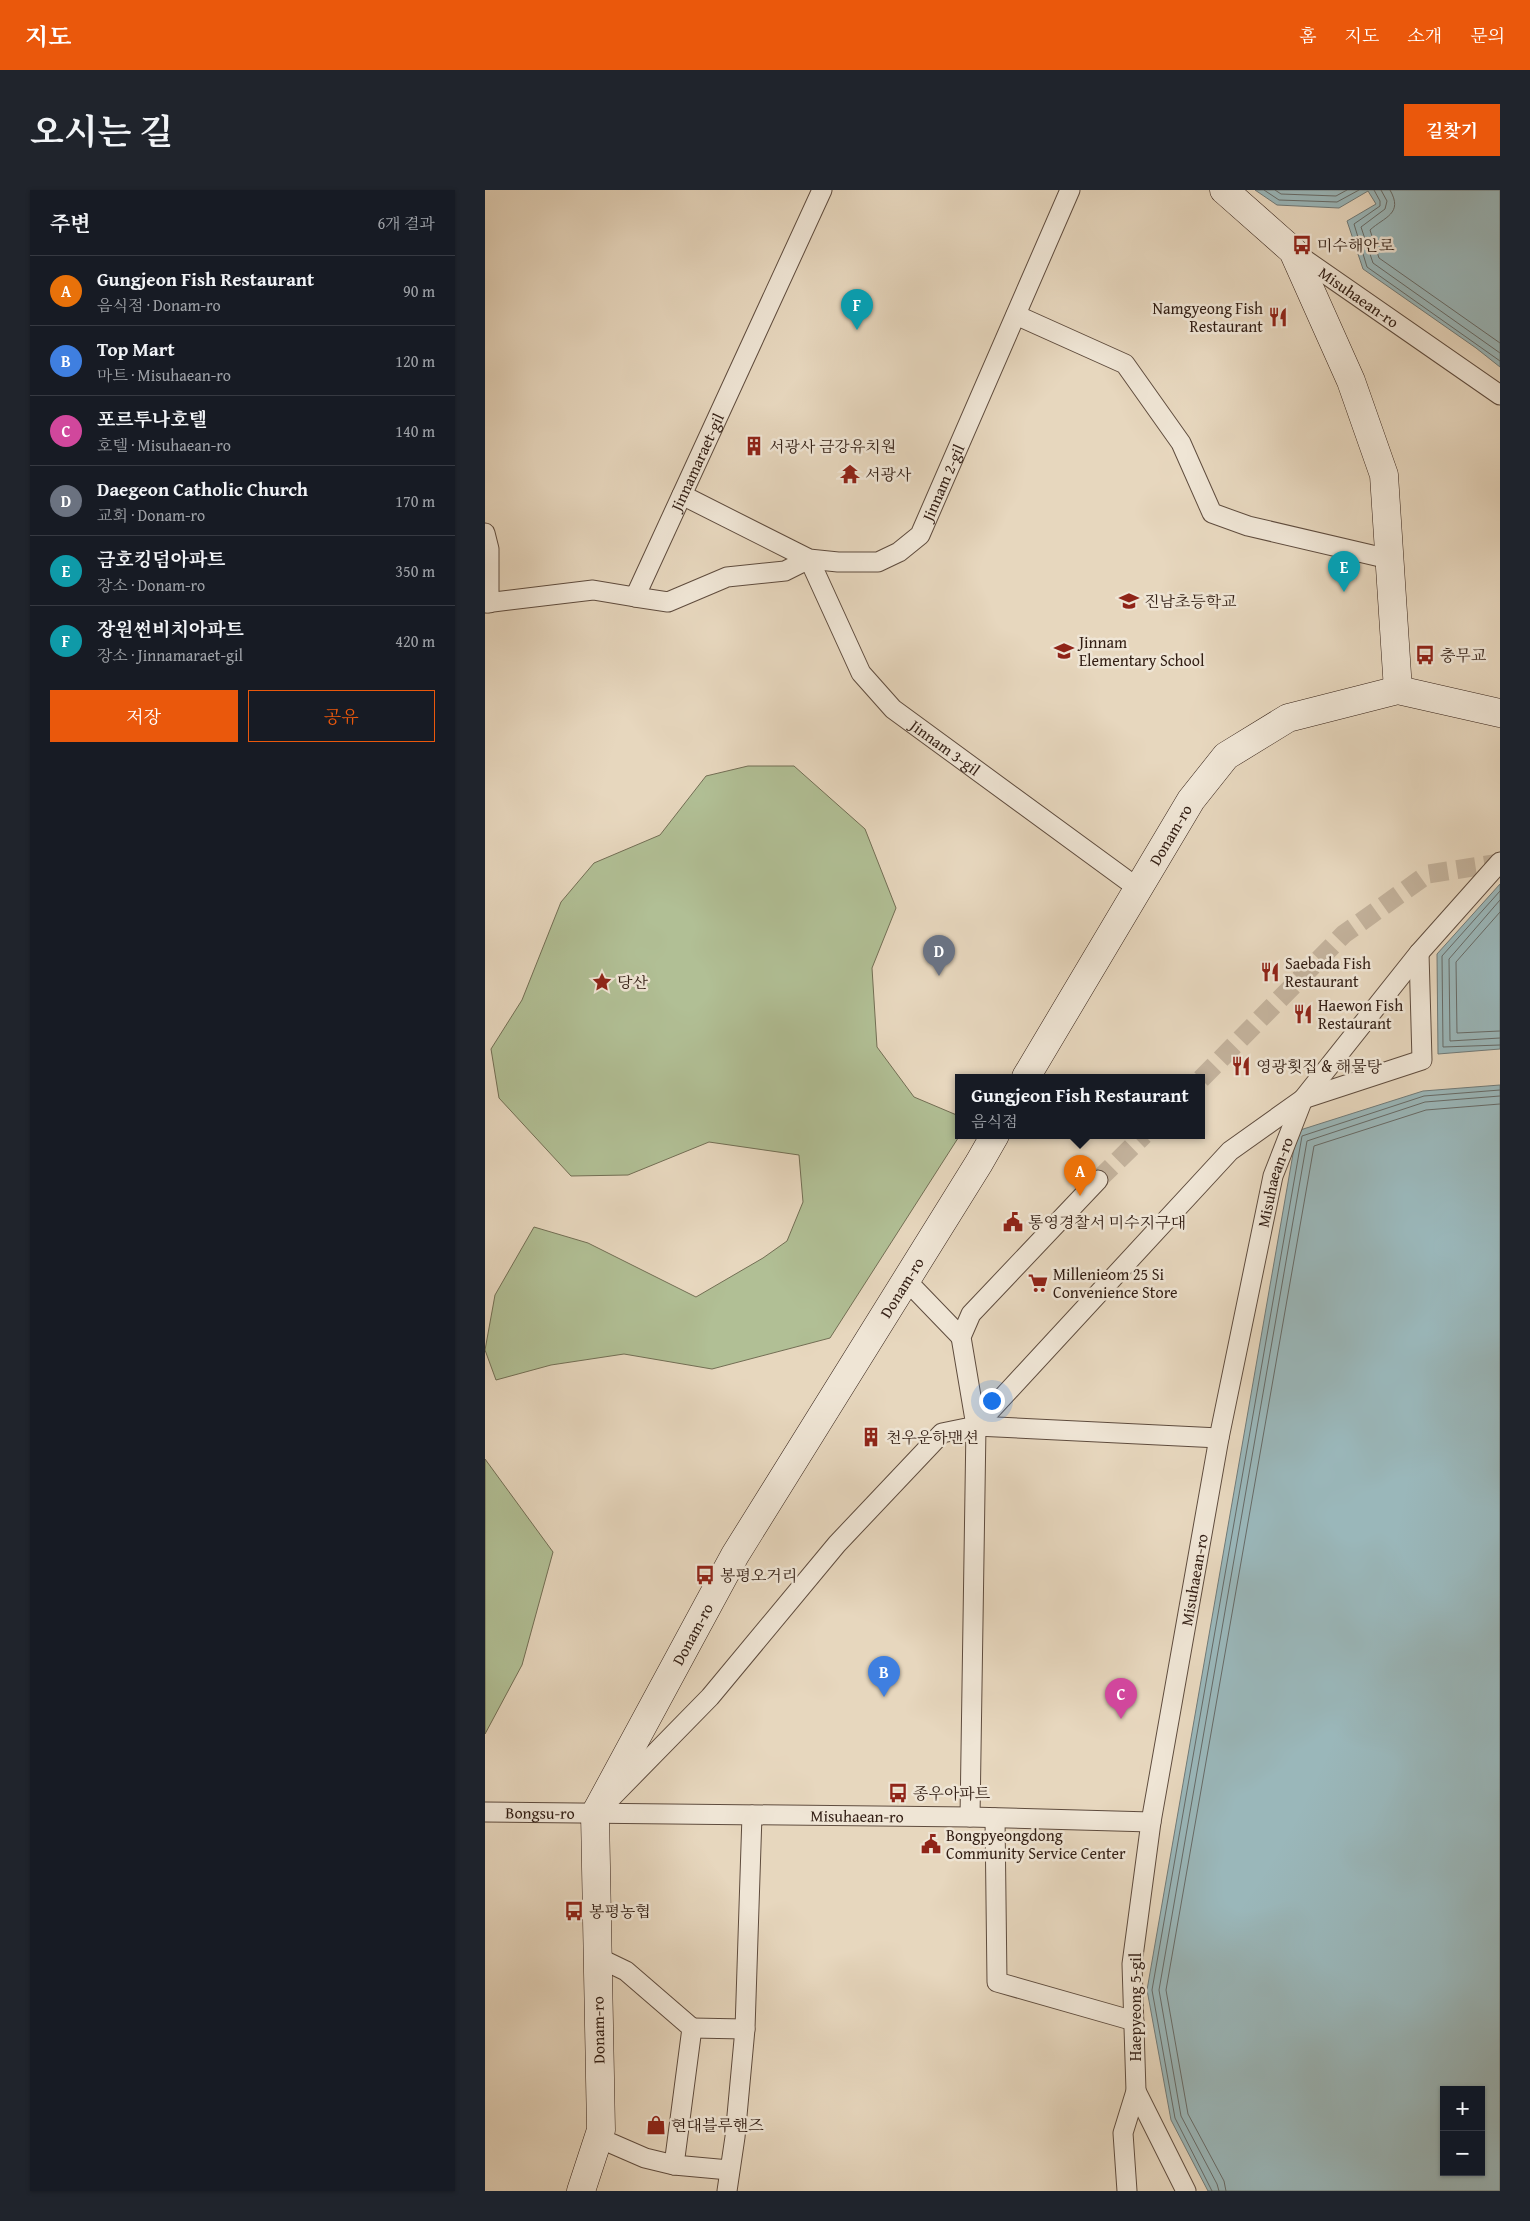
<!DOCTYPE html>
<html lang="ko">
<meta charset="utf-8">
<style>
:root{--surface:#171b24;--page:#20242c;--text:#f1f3f6;--muted:#9ea1a6;--line:#363941;--accent:#ea580c}
body{margin:0;font-family:"Gentium Book Plus","Noto Serif KR",serif;background:var(--page);color:var(--text)}
.controls{position:absolute;right:15px;bottom:15px;display:grid;overflow:hidden;border-radius:0px;box-shadow:0 1px 4px #0004}
.controls button{width:45px;height:45px;display:grid;place-items:center;padding:0;border:0;border-bottom:1px solid var(--line);background:var(--surface);color:var(--text);font:25px sans-serif}
.you{position:absolute;left:506px;top:1210px;width:18px;height:18px;margin:-12px;border:4px solid #fff;border-radius:50%;background:#1a73e8;box-shadow:0 0 0 8px #1a73e833}
.badge{display:grid;place-items:center;width:32px;height:32px;border-radius:50%;background:var(--accent);color:#fff;font-size:16px;font-weight:700}
.pin{position:absolute;translate:-50% -41px;filter:drop-shadow(0 1px 2px #0008)}
.pin::after{content:'';position:absolute;top:26px;width:18px;height:15px;background:inherit;clip-path:polygon(0 0,100% 0,50% 100%)}
.popup{position:absolute;left:470px;top:884px;width:250px;height:65px;box-sizing:border-box;display:grid;place-content:center;border-radius:0px;background:var(--surface);filter:drop-shadow(0 1px 4px #0005);font-size:16px;white-space:nowrap;color:var(--muted)}
.popup b{font-size:19px;color:var(--text)}
.popup::after{content:'';position:absolute;left:50%;top:100%;margin-left:-10px;border:10px solid transparent;border-top-color:var(--surface)}
.list{margin:0;padding:0;list-style:none}
h2{display:flex;justify-content:space-between;align-items:center;height:65px;margin:0;padding:0 20px;font-size:21px}
h2 small{font-size:16px;font-weight:400;color:var(--muted)}
.list li{display:grid;grid-template-columns:32px 1fr auto;gap:15px;align-items:center;box-sizing:border-box;height:70px;padding:0 20px;border-top:1px solid var(--line)}
.list b{display:block;font-size:19px;white-space:nowrap}
.list p{margin:0;font-size:16px;white-space:nowrap;color:var(--muted)}
.list em{font-size:16px;font-style:normal;color:var(--muted)}
.actions{display:flex;gap:10px;padding:15px 20px}
.actions a{flex:1;padding:11px 0;border:1px solid var(--accent);border-radius:0px;text-align:center;font-size:18px;color:var(--accent)}
.actions .main{background:var(--accent);color:#fff}
.map{position:relative;flex:none;width:1015px;height:2001px;overflow:hidden;border-radius:0px}
header{display:flex;align-items:center;gap:30px;box-sizing:border-box;height:70px;padding:0 25px;background:var(--accent);color:#fff}
header strong{font-size:24px}
nav{display:flex;gap:28px;margin-inline-start:auto;font-size:18px}
.intro{display:flex;align-items:center;justify-content:space-between;box-sizing:border-box;height:120px;padding:0 30px}
h1{margin:0;font-size:35px}
.button{padding:12px 22px;border-radius:0px;background:var(--accent);color:#fff;font-size:18px;font-weight:700}
main{display:flex;gap:30px;padding:0 30px}
aside{flex:1;background:var(--surface);border-radius:0px;box-shadow:0 1px 4px #0004}
.map>svg:first-child{display:block}
</style>
<header>
<strong>지도</strong>
<nav><a>홈</a><a>지도</a><a>소개</a><a>문의</a></nav>
</header>
<div class="intro"><h1>오시는 길</h1><a class="button">길찾기</a></div>
<main>
<aside>
<h2>주변<small>6개 결과</small></h2>
<ul class="list">
<li><span class="badge" style="background:#e8710a">A</span><div><b>Gungjeon Fish Restaurant</b><p>음식점 · Donam-ro</p></div><em>90 m</em></li>
<li><span class="badge" style="background:#3f7fe0">B</span><div><b>Top Mart</b><p>마트 · Misuhaean-ro</p></div><em>120 m</em></li>
<li><span class="badge" style="background:#d1479c">C</span><div><b>포르투나호텔</b><p>호텔 · Misuhaean-ro</p></div><em>140 m</em></li>
<li><span class="badge" style="background:#6b7280">D</span><div><b>Daegeon Catholic Church</b><p>교회 · Donam-ro</p></div><em>170 m</em></li>
<li><span class="badge" style="background:#0f9aa8">E</span><div><b>금호킹덤아파트</b><p>장소 · Donam-ro</p></div><em>350 m</em></li>
<li><span class="badge" style="background:#0f9aa8">F</span><div><b>장원썬비치아파트</b><p>장소 · Jinnamaraet-gil</p></div><em>420 m</em></li>
</ul>
<div class="actions"><a class="main">저장</a><a>공유</a></div>
</aside>
<div class="map">
<svg width="1015" height="2001" viewBox="0 0 1015 2001">
<rect width="100%" height="100%" fill="#e7d7be"/>
<filter id="stains"><feTurbulence type="fractalNoise" baseFrequency=".004" numOctaves="4"/><feColorMatrix values="0 0 0 0 .2 0 0 0 0 .09 0 0 0 0 .02 0 0 0 .5 -.17"/></filter>
<radialGradient id="worn" r=".72"><stop offset=".6" stop-color="#630" stop-opacity="0"/><stop offset="1" stop-color="#630" stop-opacity=".3"/></radialGradient>
<g fill="#b1bf95" stroke="#726e54">
<polygon points="263,576 309,576 380,639 411,718 387,778 392,857 429,907 474,926 475,945 345,1148 227,1179 139,1164 66,1175 11,1190 0,1160 10,1105 49,1037 103,1053 211,1107 278,1068 302,1051 318,1012 314,965 224,952 143,985 86,986 14,908 6,859 37,810 76,712 109,673 175,645 221,586"/>
<polygon points="0,1269 68,1362 37,1475 0,1544"/>
</g>
<g fill="#9ab7ba" stroke="#707a78" fill-rule="evenodd">
<polygon points="770,0 1015,0 1015,177 991,158 878,79 862,31 891,14 883,1 854,18 792,15"/>
<polygon points="1015,694 1015,859 953,864 952,764"/>
<path d="M1015 895V2001H723L686 1930 662 1800 812 941 938 901ZM959 1900H996V1982H959Z"/>
</g>
<g fill="none" stroke-linecap="round" stroke-linejoin="round">
<g stroke="#666a67" stroke-width="1">
<polyline points="779,0 794,10 852,12 874,0"/>
<polyline points="790,0 796,4 851,6 862,0"/>
<polyline points="889,0 895,11 895,16 869,34 882,77 1015,171"/>
<polyline points="896,0 902,11 900,19 876,37 888,73 1015,163"/>
<path d="M905 0C919 24 899 27 885 40L894 68 1015 153"/>
<polyline points="1015,701 957,766 958,857 1015,855"/>
<polyline points="1015,710 964,769 965,851 1015,848"/>
<polyline points="1015,722 971,772 972,843 1015,841"/>
<polyline points="727,2001 690,1928 667,1800 817,946 939,906 1015,900"/>
<polyline points="734,2001 732,1994 696,1926 674,1800 822,951 940,912 1015,906"/>
<polyline points="741,2001 739,1991 703,1924 681,1800 829,956 941,920 1015,914"/>
</g>
<g stroke="#c3b29c" stroke-width="19" stroke-dasharray="19 9" stroke-linecap="butt">
<polyline points="716,889 859,744 943,684 1015,673"/>
<polyline points="613,990 659,945"/>
</g>
<defs>
<g id="street">
<path id="s1" d="M809 62 1015 205"/>
<polyline points="531,125 640,174 696,253 727,323 763,336 904,369"/>
<path id="s2" d="M197 305 324 369 353 372H393L414 362 435 345 585 0"/>
<polyline points="0,343 4,359 4,413"/>
<path id="s3" d="M150 407 183 412 242 387 300 381 324 369 376 483 408 519 654 699"/>
<path id="s4" d="M0 413 108 400 150 407 337 0"/>
<polyline points="421,1090 476,1147"/>
<polyline points="491,1236 734,1248"/>
<polyline points="127,1607 225,1507 352,1354 457,1243 491,1236 476,1147 486,1124 613,990"/>
<path id="s5" d="M0 1622 485 1627 666 1632 734 1248 788 986 818 909 934 763 1015 672"/>
<polyline points="485,1627 491,1236 745,961 818,909 937,870 934,763"/>
<polyline points="510,1628 512,1792 649,1831"/>
<polyline points="112,1767 141,1781 207,1838 189,1975 244,1980"/>
<polyline points="207,1838 260,1839"/>
<polyline points="651,1901 701,2001"/>
<polyline points="114,1948 160,1968 189,1975"/>
<polyline points="242,2001 250,1947 260,1839 267,1625"/>
<polyline points="642,2001 638,1943 651,1901 647,1774 666,1632"/>
</g>
<g id="secondary">
<polyline points="739,0 808,61 866,191 899,285 913,500"/>
<path id="s6" d="M541 887 706 610 741 566 803 528 913 500 1015 523"/>
<path id="s7" d="M96 2001 116 1940 110 1624 250 1365 494 973 510 945"/>
</g>
</defs>
<use href="#street" stroke="#5f4c3e" stroke-width="21"/>
<use href="#secondary" stroke="#321e14" stroke-width="29"/>
<use href="#street" stroke="#efe5d5" stroke-width="19"/>
<use href="#secondary" stroke="#efe5d5" stroke-width="28"/>
</g>
<defs>
<symbol id="bus-bare" viewBox="-9 -9 18 18"><path d="M-5-6H5V4H4V6H2V4H-2V6H-4V4H-5ZM-3.5-4V0h7V-4ZM-3.5 1.2v1.5H-2V1.2ZM2 1.2v1.5H3.5V1.2Z" fill="#8f2418" stroke="#efe5d5" stroke-width="2.5" paint-order="stroke"/></symbol>
<symbol id="restaurant-bare" viewBox="-9 -9 18 18"><path d="M-5-6h1v4h1v-4h1v4h1v-4h1v5L-1.5 .5V6h-2V.5L-5-1ZM5-6V6H3V1.5H1.5Q1.5-4 5-6Z" fill="#8f2418" stroke="#efe5d5" stroke-width="2.5" paint-order="stroke"/></symbol>
<symbol id="building-bare" viewBox="-9 -9 18 18"><path d="M-4-6H4V6H1V3H-1V6H-4ZM-2.5-4.3h1.7v1.8h-1.7ZM.8-4.3h1.7v1.8H.8ZM-2.5-1h1.7V.8h-1.7ZM.8-1h1.7V.8H.8Z" fill="#8f2418" stroke="#efe5d5" stroke-width="2.5" paint-order="stroke"/></symbol>
<symbol id="temple-bare" viewBox="-9 -9 18 18"><path d="M0-6L5-2H3V0L6.5 2.5H4V6H1.5V3h-3V6H-4V2.5H-6.5L-3 0V-2H-5Z" fill="#8f2418" stroke="#efe5d5" stroke-width="2.5" paint-order="stroke"/></symbol>
<symbol id="school-bare" viewBox="-9 -9 18 18"><path d="M0-5L7-2L0 1L-7-2ZM-4 1L0 2.5L4 1V4Q0 6-4 4Z" fill="#8f2418" stroke="#efe5d5" stroke-width="2.5" paint-order="stroke"/></symbol>
<symbol id="sight-bare" viewBox="-9 -9 18 18"><path d="M0-6L1.8-2.2L6-1.7L2.9 1.2L3.7 5.4L0 3.3L-3.7 5.4L-2.9 1.2L-6-1.7L-1.8-2.2Z" fill="#8f2418" stroke="#efe5d5" stroke-width="2.5" paint-order="stroke"/></symbol>
<symbol id="civic-bare" viewBox="-9 -9 18 18"><path d="M-.6-6.5H3V-4.5H.6V-3L4-1V1h2V6H-6V1h2V-1L-.6-3ZM-1.2 2.5V6h2.4V2.5Z" fill="#8f2418" stroke="#efe5d5" stroke-width="2.5" paint-order="stroke"/></symbol>
<symbol id="supermarket-bare" viewBox="-9 -9 18 18"><path d="M-6-5.5h2.5l.6 2H6L4.5 2H-2.5L-4.4-4H-6ZM-1.5 3.2a1.3 1.3 0 1 0 .1 0ZM3 3.2a1.3 1.3 0 1 0 .1 0Z" fill="#8f2418" stroke="#efe5d5" stroke-width="2.5" paint-order="stroke"/></symbol>
<symbol id="shop-bare" viewBox="-9 -9 18 18"><path d="M-5-2.5h2.3a2.7 3.5 0 0 1 5.4 0H5L5.5 6h-11ZM-1.5-2.5h3a1.5 2.3 0 0 0-3 0Z" fill="#8f2418" stroke="#efe5d5" stroke-width="2.5" paint-order="stroke"/></symbol>
</defs>
<g fill-rule="evenodd">
<use href="#bus-bare" x="803" y="41" width="28" height="28"/>
<use href="#restaurant-bare" x="779" y="113" width="28" height="28"/>
<use href="#building-bare" x="255" y="242" width="28" height="28"/>
<use href="#temple-bare" x="351" y="270" width="28" height="28"/>
<use href="#school-bare" x="630" y="397" width="28" height="28"/>
<use href="#school-bare" x="565" y="447" width="28" height="28"/>
<use href="#bus-bare" x="926" y="451" width="28" height="28"/>
<use href="#restaurant-bare" x="771" y="768" width="28" height="28"/>
<use href="#sight-bare" x="103" y="778" width="28" height="28"/>
<use href="#restaurant-bare" x="804" y="810" width="28" height="28"/>
<use href="#restaurant-bare" x="742" y="862" width="28" height="28"/>
<use href="#civic-bare" x="514" y="1018" width="28" height="28"/>
<use href="#supermarket-bare" x="539" y="1079" width="28" height="28"/>
<use href="#building-bare" x="372" y="1233" width="28" height="28"/>
<use href="#bus-bare" x="206" y="1371" width="28" height="28"/>
<use href="#bus-bare" x="399" y="1589" width="28" height="28"/>
<use href="#civic-bare" x="432" y="1640" width="28" height="28"/>
<use href="#bus-bare" x="75" y="1707" width="28" height="28"/>
<use href="#shop-bare" x="157" y="1921" width="28" height="28"/>
</g>
<g text-anchor="middle" dominant-baseline="central" stroke-width="5" stroke-linejoin="round" paint-order="stroke">
<g font-size="16" fill="#321e14" stroke="#efe5d5" text-anchor="start">
<text x="832" y="55">미수해안로</text>
<text x="778" y="118" text-anchor="end">Namgyeong Fish<tspan x="778" dy="18">Restaurant</tspan></text>
<text x="284" y="256">서광사 금강유치원</text>
<text x="380" y="284">서광사</text>
<text x="659" y="411">진남초등학교</text>
<text x="594" y="452">Jinnam<tspan x="594" dy="18">Elementary School</tspan></text>
<text x="955" y="465">충무교</text>
<text x="800" y="773">Saebada Fish<tspan x="800" dy="18">Restaurant</tspan></text>
<text x="132" y="792">당산</text>
<text x="833" y="815">Haewon Fish<tspan x="833" dy="18">Restaurant</tspan></text>
<text x="771" y="876">영광횟집 &amp; 해물탕</text>
<text x="543" y="1032">통영경찰서 미수지구대</text>
<text x="568" y="1084">Millenieom 25 Si<tspan x="568" dy="18">Convenience Store</tspan></text>
<text x="401" y="1247">천우운하맨션</text>
<text x="235" y="1385">봉평오거리</text>
<text x="428" y="1603">종우아파트</text>
<text x="461" y="1645">Bongpyeongdong<tspan x="461" dy="18">Community Service Center</tspan></text>
<text x="104" y="1721">봉평농협</text>
<text x="186" y="1935">현대블루핸즈</text>
</g>
<g font-size="16" fill="#321e14" stroke="#efe5d5">
<text stroke="none"><textPath href="#s1" startOffset="79">Misuhaean-ro</textPath></text>
<text stroke="none"><textPath href="#s4" startOffset="300">Jinnamaraet-gil</textPath></text>
<text stroke="none"><textPath href="#s2" startOffset="319">Jinnam 2-gil</textPath></text>
<text stroke="none"><textPath href="#s3" startOffset="421">Jinnam 3-gil</textPath></text>
<text stroke="none"><textPath href="#s6" startOffset="282">Donam-ro</textPath></text>
<text stroke="none"><textPath href="#s5" startOffset="1318">Misuhaean-ro</textPath></text>
<text stroke="none"><textPath href="#s7" startOffset="990">Donam-ro</textPath></text>
<text stroke="none"><textPath href="#s5" startOffset="912">Misuhaean-ro</textPath></text>
<text stroke="none"><textPath href="#s7" startOffset="585">Donam-ro</textPath></text>
<text stroke="none"><textPath href="#s5" startOffset="55">Bongsu-ro</textPath></text>
<text stroke="none"><textPath href="#s5" startOffset="372">Misuhaean-ro</textPath></text>
<text transform="translate(650 1817) rotate(-90)">Haepyeong 5-gil</text>
<text transform="translate(113 1840) rotate(-91)">Donam-ro</text>
</g>
</g>
<rect width="100%" height="100%" filter="url(#stains)"/>
<rect width="100%" height="100%" fill="url(#worn)"/>
</svg>
<div class="controls">
<button>+</button>
<button>−</button>
</div>
<div class="you"></div>
<div class="pin badge" style="left:595px;top:1006px;background:#e8710a">A</div>
<div class="popup"><b>Gungjeon Fish Restaurant</b>음식점</div>
<div class="pin badge" style="left:399px;top:1507px;background:#3f7fe0">B</div>
<div class="pin badge" style="left:636px;top:1529px;background:#d1479c">C</div>
<div class="pin badge" style="left:454px;top:786px;background:#6b7280">D</div>
<div class="pin badge" style="left:859px;top:402px;background:#0f9aa8">E</div>
<div class="pin badge" style="left:372px;top:140px;background:#0f9aa8">F</div>
</div>
</main>
